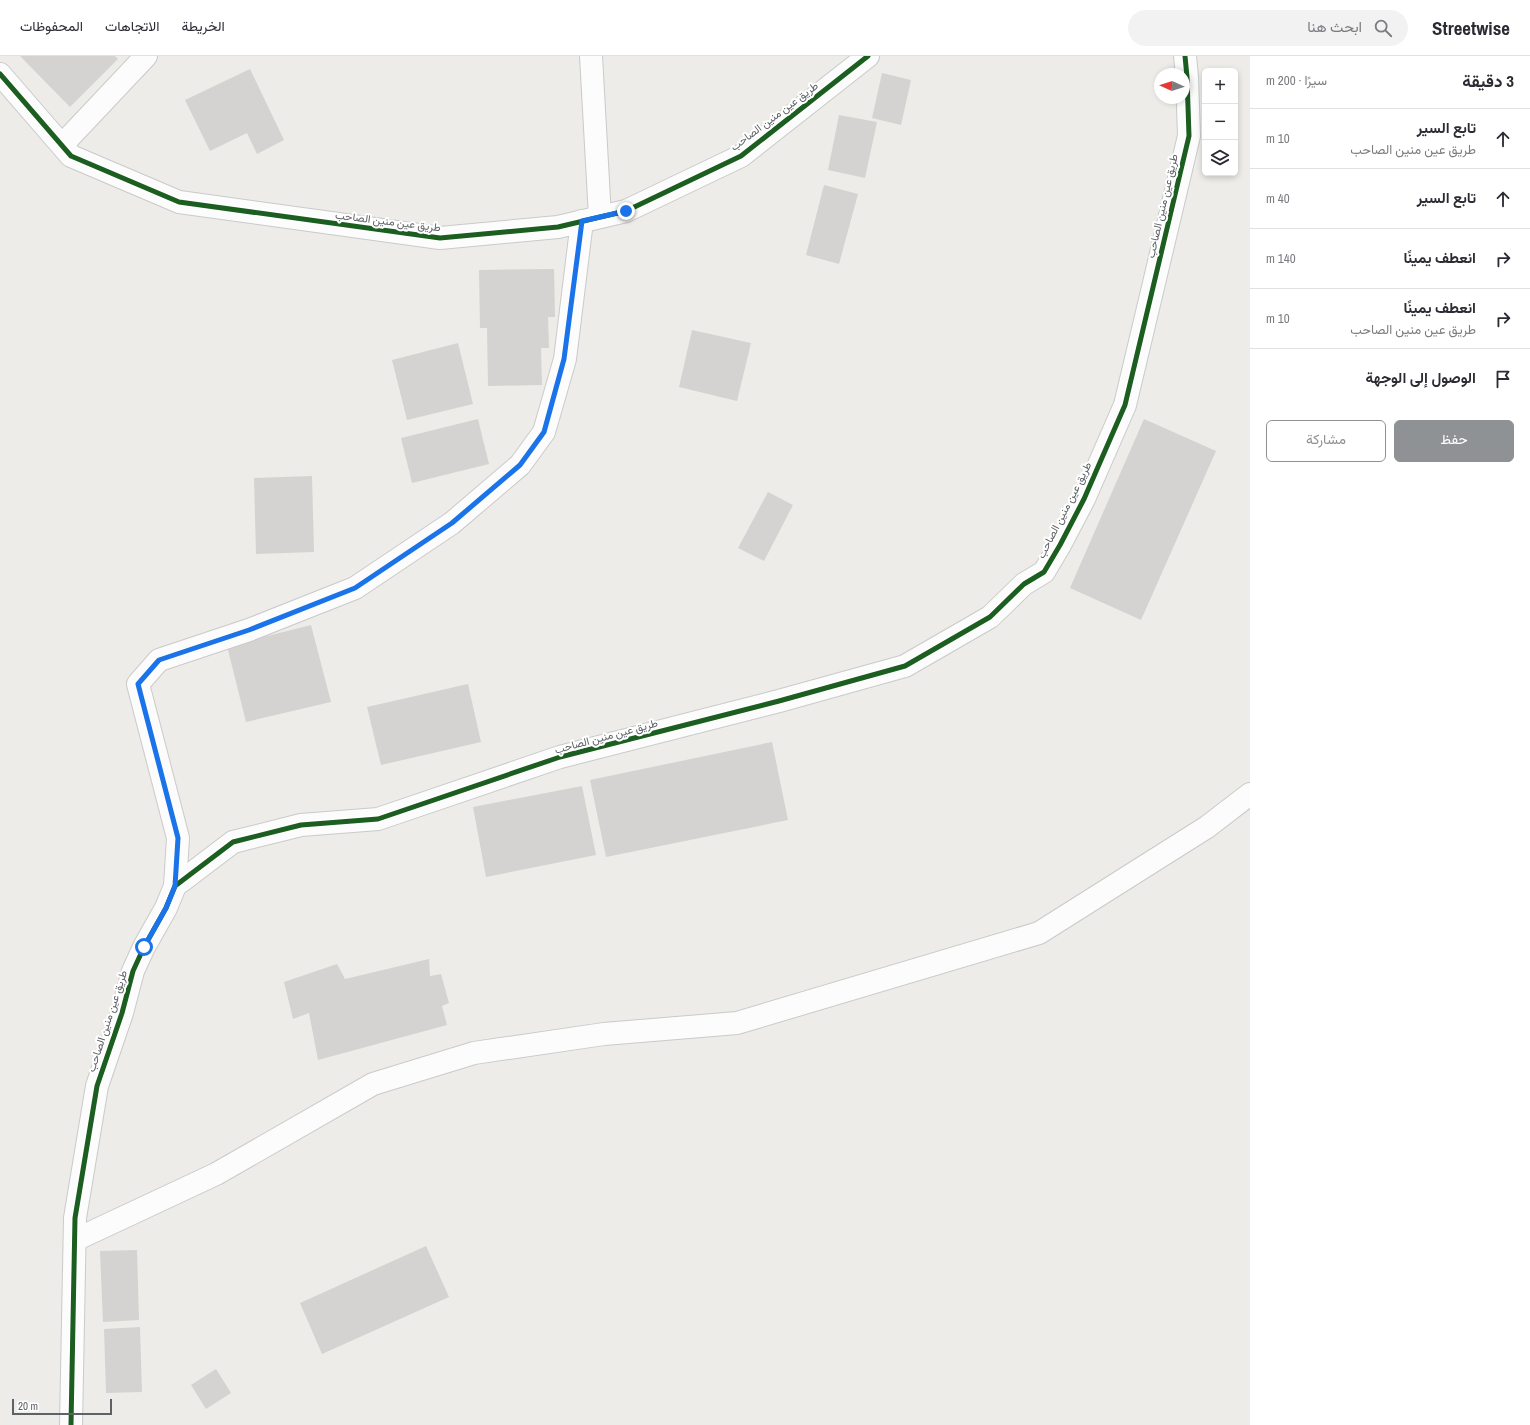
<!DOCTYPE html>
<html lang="ar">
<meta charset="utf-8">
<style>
:root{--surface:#fff;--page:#f2f2f3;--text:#2b2b33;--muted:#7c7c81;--line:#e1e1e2;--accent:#8f9294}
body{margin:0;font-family:"Archivo Narrow",Vazirmatn,sans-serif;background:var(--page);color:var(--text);direction:rtl}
.controls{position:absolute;right:12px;top:12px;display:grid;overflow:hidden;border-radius:6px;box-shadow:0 2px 6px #0003}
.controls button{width:36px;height:36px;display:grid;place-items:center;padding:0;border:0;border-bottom:1px solid var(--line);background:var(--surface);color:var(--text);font:20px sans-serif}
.compass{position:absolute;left:1154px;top:12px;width:36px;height:36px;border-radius:50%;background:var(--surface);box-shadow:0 2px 6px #0003;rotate:273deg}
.scale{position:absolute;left:12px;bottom:10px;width:100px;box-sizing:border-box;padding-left:4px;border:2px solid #5d6267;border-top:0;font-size:11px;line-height:14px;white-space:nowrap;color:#5d6267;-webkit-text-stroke:3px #fff;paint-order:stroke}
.stop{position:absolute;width:12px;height:12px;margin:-9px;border:3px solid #1a73e8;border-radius:50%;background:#fff}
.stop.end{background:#1a73e8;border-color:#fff;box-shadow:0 1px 4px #0008}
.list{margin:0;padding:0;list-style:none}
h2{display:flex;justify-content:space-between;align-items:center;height:52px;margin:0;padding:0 16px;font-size:17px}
h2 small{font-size:13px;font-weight:400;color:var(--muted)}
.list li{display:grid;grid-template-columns:26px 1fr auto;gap:12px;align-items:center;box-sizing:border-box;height:60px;padding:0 16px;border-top:1px solid var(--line)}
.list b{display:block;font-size:15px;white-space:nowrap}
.list p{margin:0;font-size:13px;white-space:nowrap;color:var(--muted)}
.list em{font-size:13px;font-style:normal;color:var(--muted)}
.actions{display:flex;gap:8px;padding:12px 16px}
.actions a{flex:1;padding:9px 0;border:1px solid var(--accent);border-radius:6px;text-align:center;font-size:14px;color:var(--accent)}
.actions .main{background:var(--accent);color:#fff}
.icon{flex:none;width:22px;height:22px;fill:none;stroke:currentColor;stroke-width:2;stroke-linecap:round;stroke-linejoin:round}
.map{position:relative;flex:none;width:1250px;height:1369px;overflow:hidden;direction:ltr}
header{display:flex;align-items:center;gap:24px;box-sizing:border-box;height:56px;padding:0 20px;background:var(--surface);border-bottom:1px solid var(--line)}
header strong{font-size:19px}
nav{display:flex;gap:22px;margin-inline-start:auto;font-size:14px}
.search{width:280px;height:36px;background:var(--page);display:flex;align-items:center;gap:10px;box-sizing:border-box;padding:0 14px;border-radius:22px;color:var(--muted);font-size:15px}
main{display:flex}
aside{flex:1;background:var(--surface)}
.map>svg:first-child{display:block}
</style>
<header>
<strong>Streetwise</strong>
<div class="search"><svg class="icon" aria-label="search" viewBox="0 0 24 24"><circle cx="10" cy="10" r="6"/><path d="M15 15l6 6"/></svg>ابحث هنا</div>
<nav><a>الخريطة</a><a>الاتجاهات</a><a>المحفوظات</a></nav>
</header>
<main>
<aside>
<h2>3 دقيقة<small>سيرًا · 200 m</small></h2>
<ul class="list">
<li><svg class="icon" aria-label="ahead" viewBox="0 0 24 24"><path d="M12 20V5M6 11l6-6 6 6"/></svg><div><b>تابع السير</b><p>طريق عين منين الصاحب</p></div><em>10 m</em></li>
<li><svg class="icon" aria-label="ahead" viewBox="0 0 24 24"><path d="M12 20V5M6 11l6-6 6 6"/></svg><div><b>تابع السير</b></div><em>40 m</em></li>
<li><svg class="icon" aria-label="right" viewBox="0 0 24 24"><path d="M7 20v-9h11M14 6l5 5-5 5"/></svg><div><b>انعطف يمينًا</b></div><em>140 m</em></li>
<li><svg class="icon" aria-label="right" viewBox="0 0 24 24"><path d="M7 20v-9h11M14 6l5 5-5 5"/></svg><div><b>انعطف يمينًا</b><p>طريق عين منين الصاحب</p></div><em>10 m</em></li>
<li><svg class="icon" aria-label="arrive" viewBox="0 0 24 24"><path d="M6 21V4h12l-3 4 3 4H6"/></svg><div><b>الوصول إلى الوجهة</b></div></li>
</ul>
<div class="actions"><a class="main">حفظ</a><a>مشاركة</a></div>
</aside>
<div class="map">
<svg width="1250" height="1369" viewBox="0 0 1250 1369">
<rect width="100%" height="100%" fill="#edece8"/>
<g fill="#d4d3d1">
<polygon points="20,0 115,0 118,3 70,51"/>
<polygon points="250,13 284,84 257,98 247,77 210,95 185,44"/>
<polygon points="882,17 911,24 901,69 872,62"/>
<polygon points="839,59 877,66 865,122 828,114"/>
<polygon points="824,129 858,138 839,208 806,199"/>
<polygon points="554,213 555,261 548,261 549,292 541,292 542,329 488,330 487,272 480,272 479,214"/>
<polygon points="692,274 751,287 737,345 679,331"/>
<polygon points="458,287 473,348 407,364 392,304"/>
<polygon points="478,363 489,408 412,427 401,382"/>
<polygon points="1144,363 1216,395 1141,564 1070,532"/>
<polygon points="312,420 314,496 256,498 254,422"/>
<polygon points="768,436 793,449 764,505 738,492"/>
<polygon points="311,569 331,646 246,666 227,590"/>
<polygon points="468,628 481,686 381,709 367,651"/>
<polygon points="772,686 788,764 606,801 590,724"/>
<polygon points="582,730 596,799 486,821 473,751"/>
<polygon points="429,903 430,920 441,918 449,947 442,950 447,969 318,1004 309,957 293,963 284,926 337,908 345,923"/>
<polygon points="426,1190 449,1241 322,1298 300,1247"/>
<polygon points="137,1194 139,1264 103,1266 100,1195"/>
<polygon points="140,1271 142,1336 106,1337 104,1273"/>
<polygon points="216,1313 231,1337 206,1353 191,1329"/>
</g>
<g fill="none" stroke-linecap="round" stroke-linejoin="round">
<defs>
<g id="street">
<polyline points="591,0 600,161"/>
<polyline points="62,89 146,0"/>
<polyline points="175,830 178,782 138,628 159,604 249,574 355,532 452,467 520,409 544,376 565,303 582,165"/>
<polyline points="75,1184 216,1118 373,1028 474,997 604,978 737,967 1039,877 1207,771 1250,738"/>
</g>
<g id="secondary">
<polyline points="0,18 71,100 179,146 440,182 558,171 626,155 741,100 868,0"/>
<polyline points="71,1369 75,1162 97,1030 122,957 133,915 144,891 166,852 175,830 233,786 301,769 378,763 560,701 779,645 905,610 990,561 1024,528 1044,516 1060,489 1084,443 1125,349 1189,80 1187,21 1185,0"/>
</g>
</defs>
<use href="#street" stroke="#cacaca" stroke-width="24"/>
<use href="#secondary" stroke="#c9caca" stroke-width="24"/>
<use href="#street" stroke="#fcfcfc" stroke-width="22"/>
<use href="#secondary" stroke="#fcfcfc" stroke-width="22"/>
<defs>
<g id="cycleway">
<polyline points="0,18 71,100 179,146 440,182 558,171 626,155 741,100 868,0"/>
<polyline points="71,1369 75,1162 97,1030 122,957 133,915 144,891 166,852 175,830 233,786 301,769 378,763 560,701 779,645 905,610 990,561 1024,528 1044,516 1060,489 1084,443 1125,349 1189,80 1187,21 1185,0"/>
</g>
</defs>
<use href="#cycleway" stroke="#fff" stroke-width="8"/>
<use href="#cycleway" stroke="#1b5e20" stroke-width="5"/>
</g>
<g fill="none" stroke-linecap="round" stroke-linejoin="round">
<polyline stroke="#1a73e8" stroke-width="5" points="144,891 166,852 175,830 178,782 138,628 159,604 249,574 355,532 452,467 520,409 544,376 564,303 582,165 626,155"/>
</g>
<g text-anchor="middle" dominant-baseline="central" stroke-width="4" stroke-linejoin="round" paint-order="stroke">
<g font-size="11" fill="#5d6267" stroke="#fff">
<text transform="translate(774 60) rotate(-37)">طريق عين منين الصاحب</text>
<text transform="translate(1162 150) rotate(-77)">طريق عين منين الصاحب</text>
<text transform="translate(388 165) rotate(7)">طريق عين منين الصاحب</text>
<text transform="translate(1064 454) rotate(-63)">طريق عين منين الصاحب</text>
<text transform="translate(606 680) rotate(-15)">طريق عين منين الصاحب</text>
<text transform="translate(107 965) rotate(-72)">طريق عين منين الصاحب</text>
</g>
</g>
</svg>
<div class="controls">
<button>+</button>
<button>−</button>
<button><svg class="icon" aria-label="layers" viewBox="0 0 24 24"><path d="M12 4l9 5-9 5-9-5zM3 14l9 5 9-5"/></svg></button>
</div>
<svg class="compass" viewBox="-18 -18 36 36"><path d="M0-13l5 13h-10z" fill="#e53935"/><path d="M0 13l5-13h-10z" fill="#7c7c81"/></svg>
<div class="scale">20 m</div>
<div class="stop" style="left:144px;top:891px"></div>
<div class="stop end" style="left:626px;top:155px"></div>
</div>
</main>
